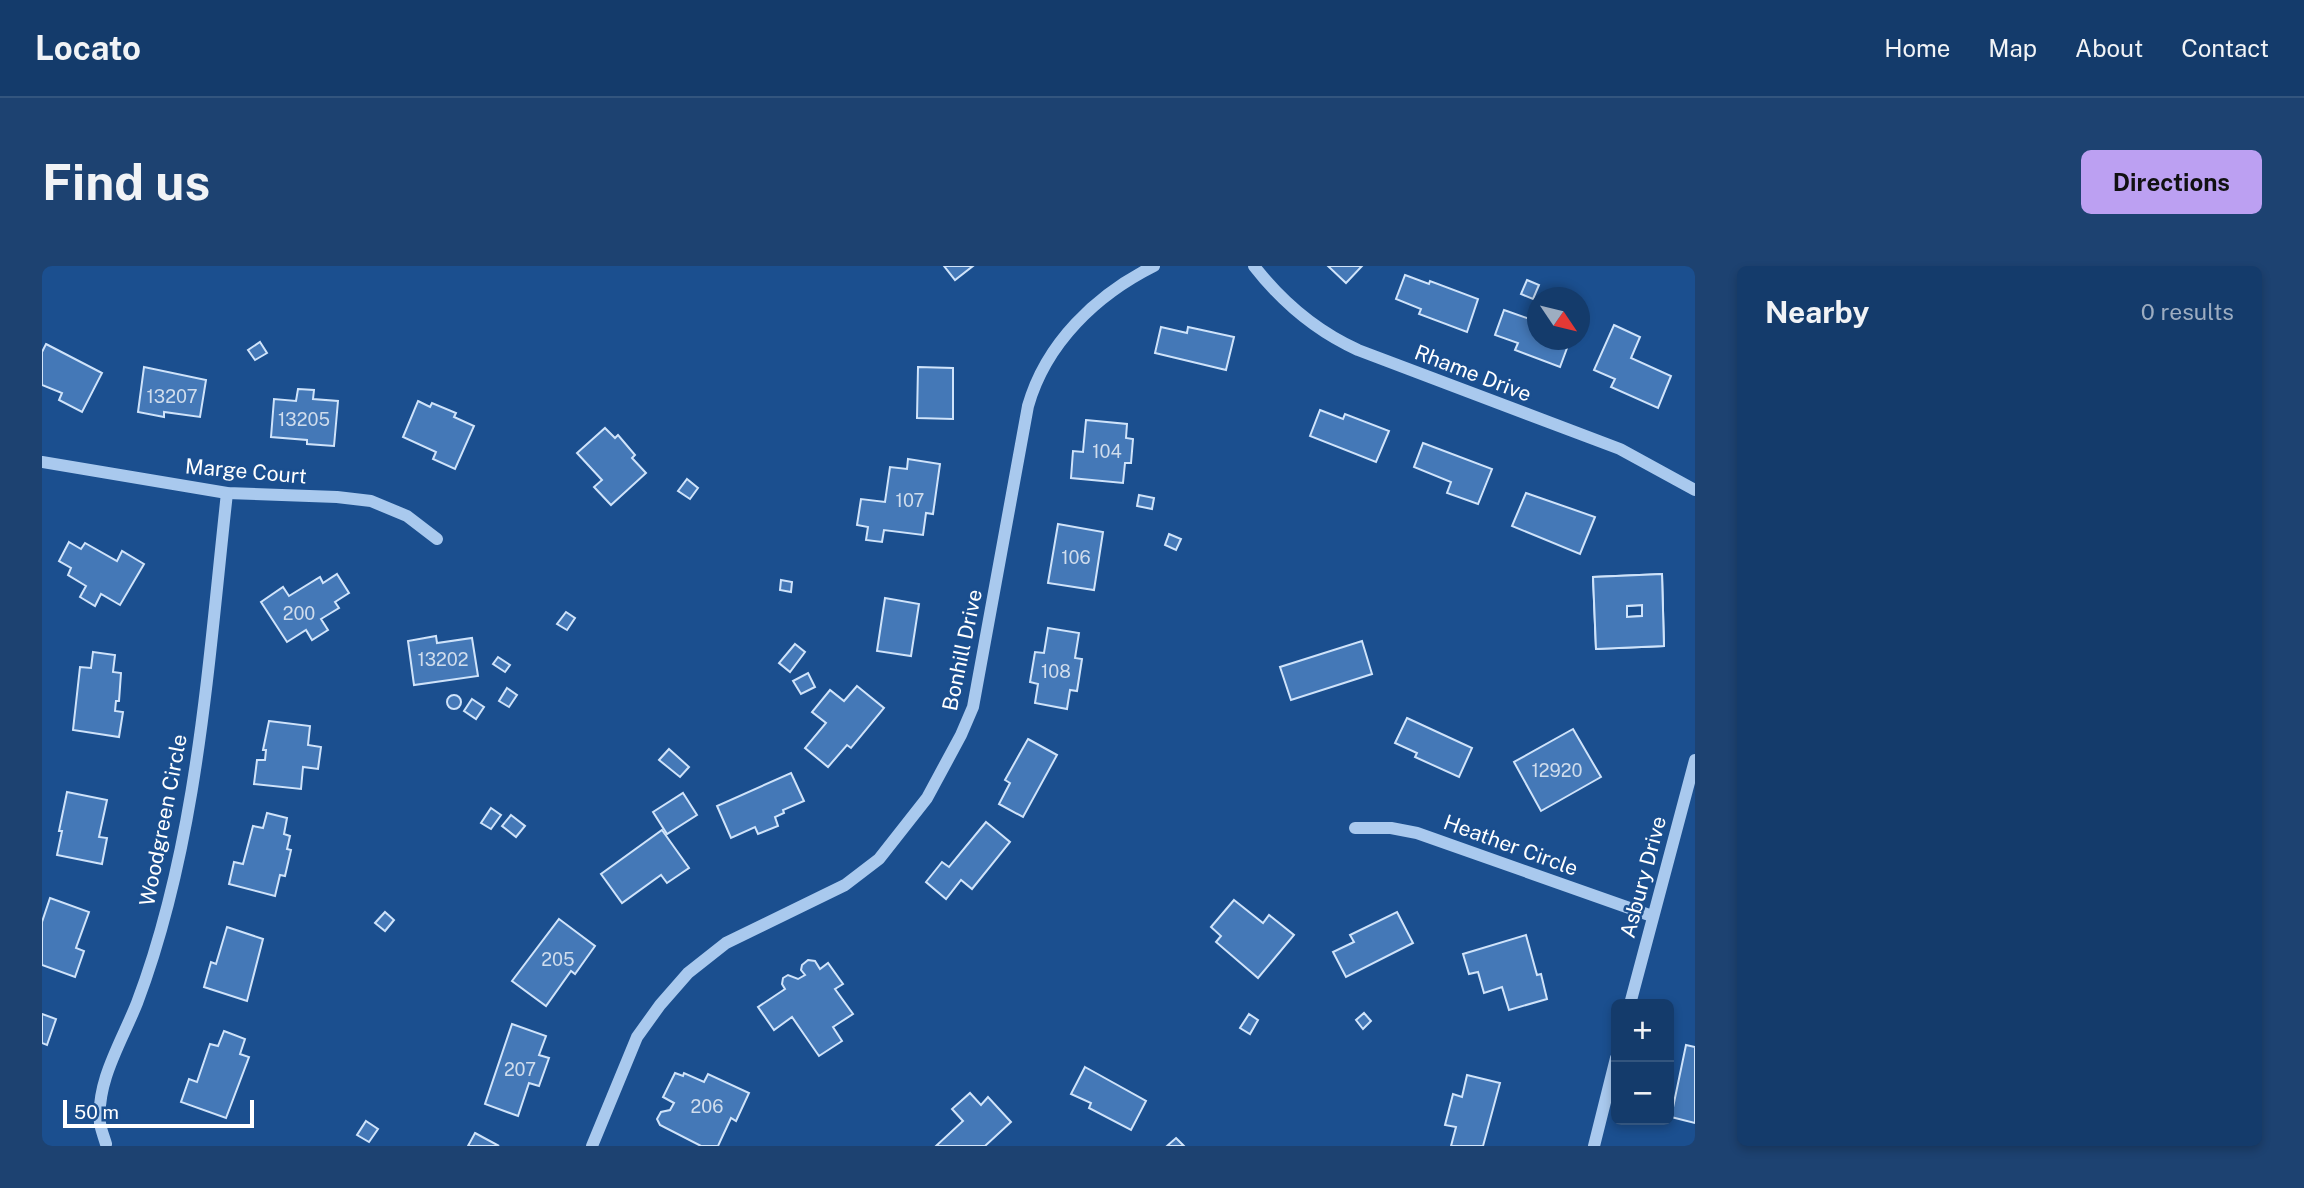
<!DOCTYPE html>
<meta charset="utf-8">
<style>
:root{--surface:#143b6b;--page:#1d4271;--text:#f1f3f6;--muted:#9dadc1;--line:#33557e;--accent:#bca0f2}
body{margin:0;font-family:"Public Sans",sans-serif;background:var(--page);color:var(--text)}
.controls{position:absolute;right:21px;bottom:21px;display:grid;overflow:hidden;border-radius:10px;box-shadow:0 4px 10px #0003}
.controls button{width:63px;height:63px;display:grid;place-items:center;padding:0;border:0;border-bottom:2px solid var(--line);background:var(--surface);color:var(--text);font:35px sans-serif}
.compass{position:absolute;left:1485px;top:21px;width:63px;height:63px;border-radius:50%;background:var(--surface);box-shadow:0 4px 10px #0003;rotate:125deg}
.scale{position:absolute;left:21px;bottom:18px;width:191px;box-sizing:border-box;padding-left:7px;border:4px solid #fff;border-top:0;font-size:19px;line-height:24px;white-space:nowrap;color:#fff;-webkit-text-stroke:5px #1b4f8f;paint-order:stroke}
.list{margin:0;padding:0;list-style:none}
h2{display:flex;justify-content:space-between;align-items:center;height:91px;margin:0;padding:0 28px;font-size:30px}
h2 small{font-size:23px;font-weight:400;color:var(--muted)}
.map{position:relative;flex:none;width:1653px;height:880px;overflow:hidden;border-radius:10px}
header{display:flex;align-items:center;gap:42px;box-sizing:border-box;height:98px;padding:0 35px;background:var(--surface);border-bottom:2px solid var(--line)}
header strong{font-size:33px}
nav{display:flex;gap:38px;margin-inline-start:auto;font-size:24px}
.intro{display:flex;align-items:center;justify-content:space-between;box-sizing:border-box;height:168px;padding:0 42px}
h1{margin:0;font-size:49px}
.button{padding:18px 32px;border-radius:10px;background:var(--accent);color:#111;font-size:24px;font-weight:700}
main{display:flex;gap:42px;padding:0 42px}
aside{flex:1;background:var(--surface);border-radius:10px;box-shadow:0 4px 10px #0003}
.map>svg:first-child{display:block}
</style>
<header>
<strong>Locato</strong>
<nav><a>Home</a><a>Map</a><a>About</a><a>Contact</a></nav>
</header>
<div class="intro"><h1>Find us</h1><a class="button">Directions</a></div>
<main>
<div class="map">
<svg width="1653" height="880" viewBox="0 0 1653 880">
<rect width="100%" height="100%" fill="#1b4f8f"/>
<g fill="#4478b7" stroke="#cfe3fa" stroke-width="2" fill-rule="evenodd">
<polygon points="902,0 931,0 913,14"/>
<polygon points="1286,0 1320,0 1304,17"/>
<polygon points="1363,9 1387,18 1388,15 1436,33 1425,66 1377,48 1379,43 1354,33"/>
<polygon points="1485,14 1497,19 1491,33 1479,28"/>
<polygon points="1462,44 1496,56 1496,74 1528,74 1518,101 1473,84 1476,77 1453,69"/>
<polygon points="1572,59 1598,71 1589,92 1629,110 1616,142 1569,121 1573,113 1552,104"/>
<polygon points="1119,61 1145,67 1146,61 1192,71 1184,104 1113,87"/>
<polygon points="218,76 225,87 213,94 206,84"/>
<polygon points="4,78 60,107 40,146 17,134 20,127 0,119 0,86"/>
<polygon points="102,101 164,114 158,151 122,146 122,151 96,146"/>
<polygon points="876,101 911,102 911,153 875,152"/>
<polygon points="256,123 272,124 271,133 296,135 292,180 265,178 265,174 229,171 232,133 254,135"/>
<polygon points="376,135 388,141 390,137 414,147 412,151 432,160 413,203 391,193 394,186 361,171"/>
<polygon points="1278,144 1301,153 1303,148 1347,165 1334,196 1268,170"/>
<polygon points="1044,154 1085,158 1084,172 1091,173 1089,197 1083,197 1081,217 1029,212 1031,185 1041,186"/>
<polygon points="563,162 573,172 576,169 593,189 590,192 604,207 569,239 552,221 560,214 535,187"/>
<polygon points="1381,177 1450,203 1436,238 1405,227 1409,216 1372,201"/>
<polygon points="866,193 898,198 891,248 884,247 881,269 842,264 840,276 824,274 826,261 815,259 819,233 843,236 848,201 865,203"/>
<polygon points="645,213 656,222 648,233 636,225"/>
<polygon points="1484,227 1553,251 1538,288 1470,260"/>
<polygon points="1097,229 1112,232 1110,243 1095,240"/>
<polygon points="1016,258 1061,266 1052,324 1006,317"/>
<polygon points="1127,268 1139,273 1134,284 1123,279"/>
<polygon points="27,276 39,283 43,277 75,295 80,285 102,298 78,339 59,328 53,340 38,331 44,320 26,309 29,302 17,295"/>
<polygon points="295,308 307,327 293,336 297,342 279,353 286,364 270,374 264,364 245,376 219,336 241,321 247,330 278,311 281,317"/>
<path d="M1620 308 1622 380 1554 383 1551 311ZM1600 339V350L1585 351V340Z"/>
<path d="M1620 308 1622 380 1554 383 1551 311ZM1600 339V350L1585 351V340Z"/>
<polygon points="739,314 750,316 749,326 738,324"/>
<polygon points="843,332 877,338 869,390 835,385"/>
<polygon points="524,346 533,352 525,364 515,358"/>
<polygon points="1006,362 1037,367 1033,392 1040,393 1035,425 1028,424 1025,443 993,437 996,418 988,416 993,386 1002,387"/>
<polygon points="394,370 395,377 430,372 436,410 372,419 366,375"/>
<polygon points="1320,375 1330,408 1249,434 1238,401"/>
<polygon points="753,378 763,386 748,406 737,397"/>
<polygon points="51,386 73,389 71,406 79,407 77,435 74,435 73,445 81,446 77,471 31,464 38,401 49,402"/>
<polygon points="456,391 468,399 463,406 451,398"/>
<polygon points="766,407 773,421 759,428 751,415"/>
<polygon points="815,420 842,442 809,482 805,479 786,501 763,482 784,457 770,446 788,424 802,435"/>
<polygon points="465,422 475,429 467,441 457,435"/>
<circle cx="412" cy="436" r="7"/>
<polygon points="430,433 442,441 434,453 422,445"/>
<polygon points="1365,452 1430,482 1417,511 1373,491 1375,487 1353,477"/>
<polygon points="227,455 268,460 266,479 279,481 276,503 261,501 259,523 212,518 215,494 223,494 224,484 221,484"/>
<polygon points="1531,463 1559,511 1499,545 1472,496"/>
<polygon points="986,473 1015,489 981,551 957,538 968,517 963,514"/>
<polygon points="627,483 647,501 638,511 617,494"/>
<polygon points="749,507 762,535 741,544 742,547 733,551 736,560 716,568 713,561 689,572 675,540"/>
<polygon points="25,526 65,534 57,571 65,572 60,598 15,589 20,565 17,565"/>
<polygon points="641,527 655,549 625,568 611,546"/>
<polygon points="449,542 459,549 449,563 439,557"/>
<polygon points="225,547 245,552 242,568 248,570 245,583 249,584 243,610 238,609 233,630 187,618 192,596 201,598 211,560 221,562"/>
<polygon points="469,549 483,560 474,571 460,560"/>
<polygon points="944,556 968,576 930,623 919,614 904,633 884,616 900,596 907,601"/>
<polygon points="620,564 647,602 625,617 619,609 580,637 559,608"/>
<polygon points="8,632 47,646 34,682 42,685 33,711 0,699 0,656"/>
<polygon points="1192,634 1221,657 1227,649 1252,669 1216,712 1174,676 1179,670 1169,661"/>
<polygon points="343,646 352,654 343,665 333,657"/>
<polygon points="1355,646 1371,677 1304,711 1291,686 1312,676 1308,669"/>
<polygon points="517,653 553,680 533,708 529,705 504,740 470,715"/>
<polygon points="185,661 221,673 205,735 162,721 169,696 174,698"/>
<polygon points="1484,669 1495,709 1499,708 1505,733 1467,744 1460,721 1442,727 1436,706 1427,708 1421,688"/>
<polygon points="766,694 773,695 778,703 786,697 801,718 793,723 811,748 791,761 800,775 777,790 750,751 732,764 716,741 743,723 740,718 741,712 746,709 756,713 763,709 759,704 760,699"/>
<polygon points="1322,747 1329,755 1321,763 1314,754"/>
<polygon points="0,748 14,753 5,779 0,777"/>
<polygon points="1207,748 1216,754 1208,768 1198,762"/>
<polygon points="470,758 504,770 497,789 507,792 497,820 487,817 476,850 443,838"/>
<polygon points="182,765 203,773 198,788 207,791 184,852 139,836 147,813 155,816 168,778 176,780"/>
<polygon points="1644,779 1653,781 1653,857 1629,851"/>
<polygon points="1043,801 1104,835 1089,864 1047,842 1049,837 1029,828"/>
<polygon points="633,807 641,810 642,807 662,816 666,808 707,827 694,855 689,852 676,880 659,880 618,859 615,853 619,846 628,844 632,837 621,831"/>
<polygon points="1425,809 1458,817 1441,880 1409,880 1414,861 1403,859 1411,828 1420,831"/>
<polygon points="928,827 939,839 946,831 969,856 943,880 894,880 921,855 910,843"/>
<polygon points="324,855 336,863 327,876 315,869"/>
<polygon points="433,867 457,880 426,880"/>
<polygon points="1134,872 1142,880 1125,880"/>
</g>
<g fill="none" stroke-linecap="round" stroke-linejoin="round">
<g stroke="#a9c9ee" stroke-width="12">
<path d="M1212 0C1240 36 1274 65 1316 84L1578 183 1653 224"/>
<polyline points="0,196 185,227 295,231 329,235 365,250 395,273"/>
<polyline points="1313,562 1349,562 1375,567 1610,650"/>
<polyline points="1588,738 1653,494"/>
<path d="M64 878C62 871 59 864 58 857 54 815 80 775 95 737 156 575 166 398 185 227"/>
<path d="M550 880 595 771 618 739 646 707 684 677 803 619 837 593 885 532 919 469 931 441 986 140C1004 77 1054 29 1112 0"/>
<polyline points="1552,880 1574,792"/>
</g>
</g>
<g text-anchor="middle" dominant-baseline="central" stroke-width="5" stroke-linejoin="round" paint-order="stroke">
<g font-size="18" fill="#d0dded">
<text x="130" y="130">13207</text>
<text x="262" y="153">13205</text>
<text x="1065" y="185">104</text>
<text x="868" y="234">107</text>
<text x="1034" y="291">106</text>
<text x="257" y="347">200</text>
<text x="401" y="393">13202</text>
<text x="1014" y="405">108</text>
<text x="1515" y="504">12920</text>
<text x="516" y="693">205</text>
<text x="478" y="803">207</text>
<text x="665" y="840">206</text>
</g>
<g font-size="21" fill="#fff" stroke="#1b4f8f">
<text transform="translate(1431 107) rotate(21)">Rhame Drive</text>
<text transform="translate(204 205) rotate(5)">Marge Court</text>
<text transform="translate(920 384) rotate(-78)">Bonhill Drive</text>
<text transform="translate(121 554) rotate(-79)">Woodgreen Circle</text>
<text transform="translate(1469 579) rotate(20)">Heather Circle</text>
<text transform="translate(1601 611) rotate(-75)">Asbury Drive</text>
</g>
</g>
</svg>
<div class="controls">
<button>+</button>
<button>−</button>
</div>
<svg class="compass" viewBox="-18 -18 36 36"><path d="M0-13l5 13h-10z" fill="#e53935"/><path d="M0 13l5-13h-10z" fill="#9dadc1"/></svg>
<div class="scale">50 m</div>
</div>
<aside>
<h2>Nearby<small>0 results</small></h2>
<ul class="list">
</ul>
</aside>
</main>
